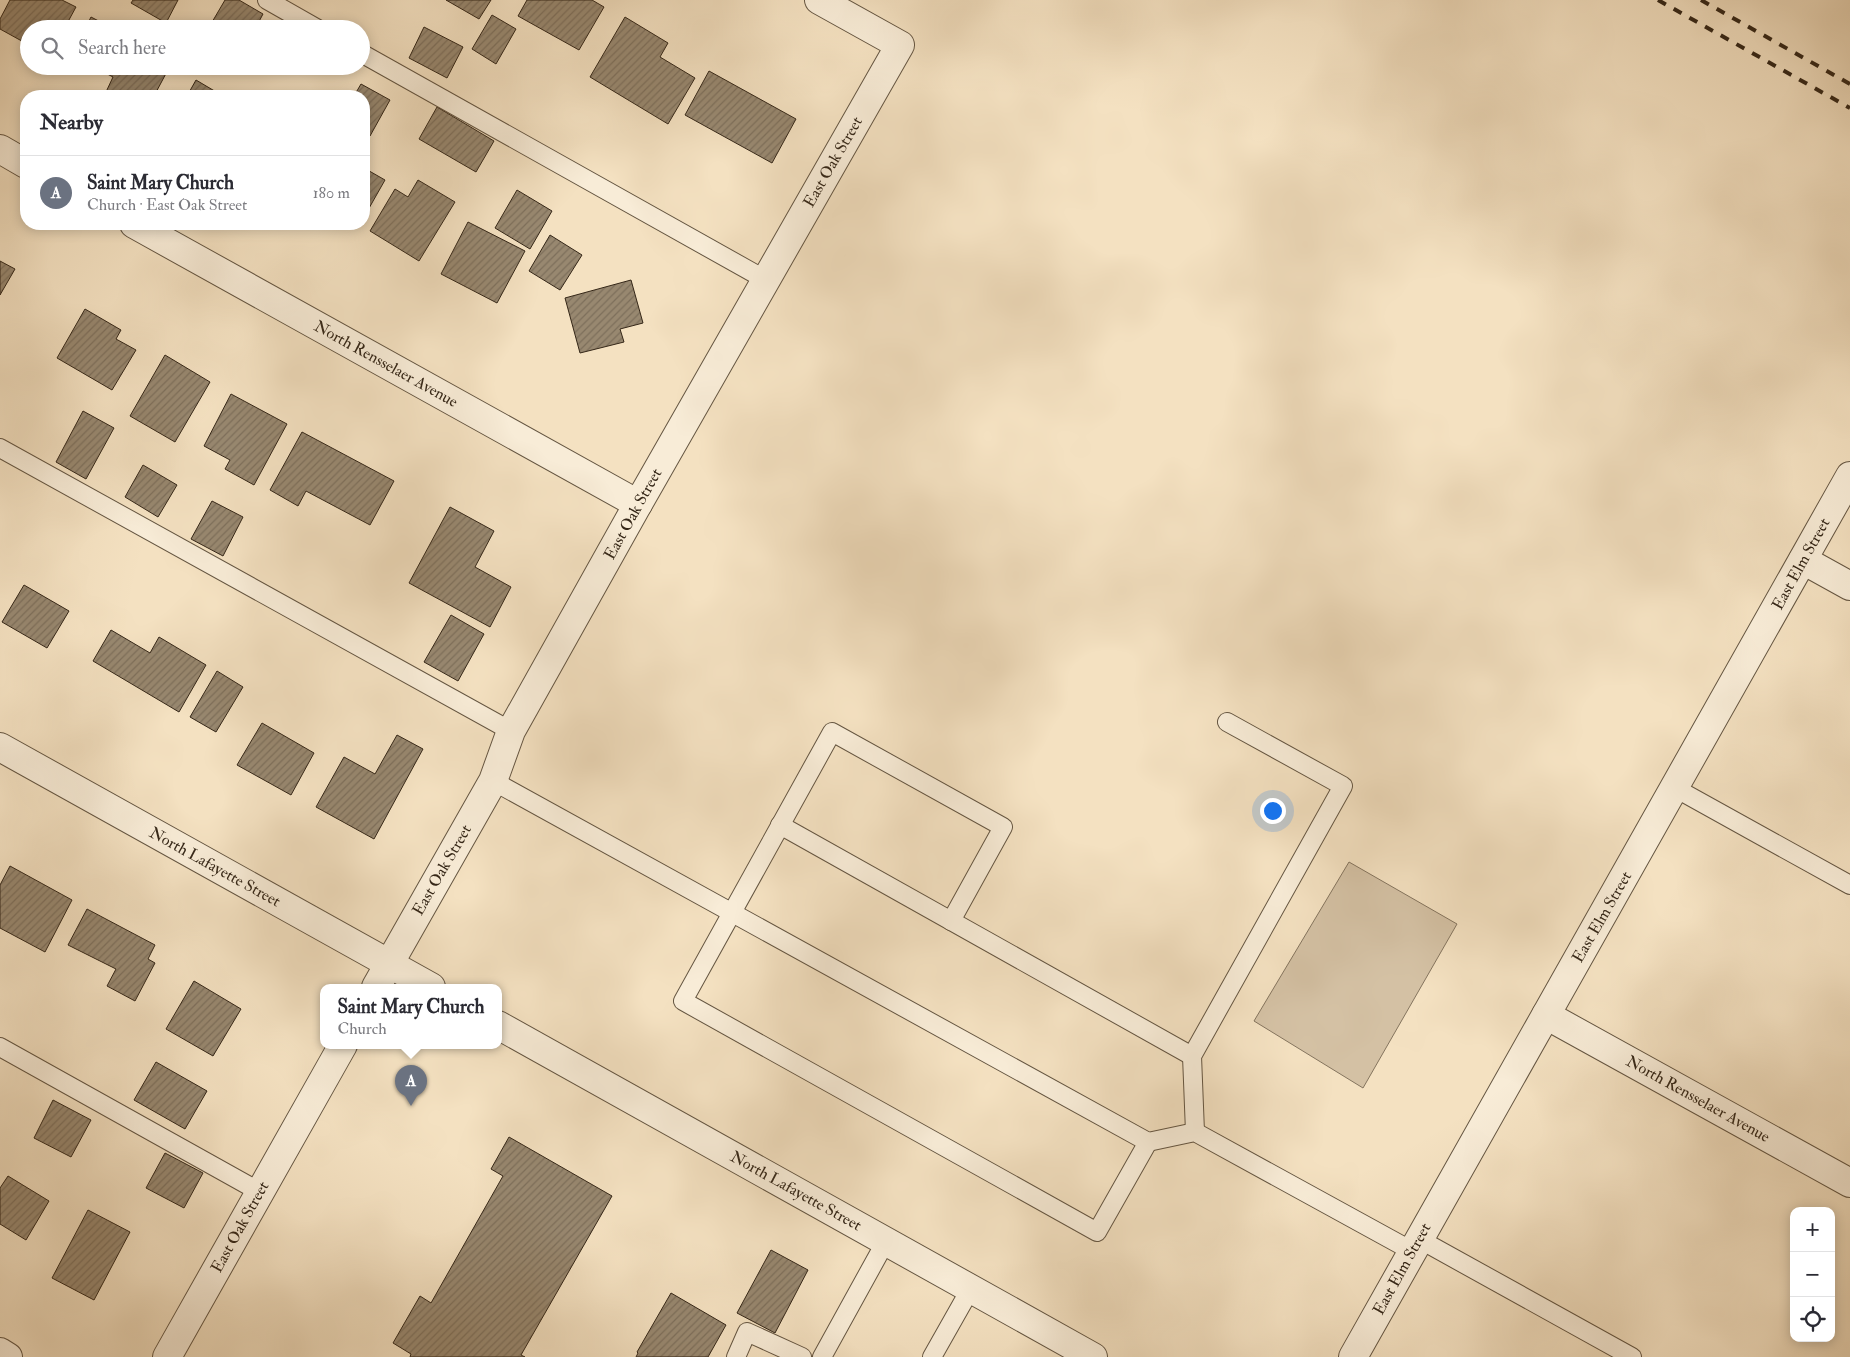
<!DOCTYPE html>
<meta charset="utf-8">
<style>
:root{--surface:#fff;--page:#f2f2f3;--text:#2b2b33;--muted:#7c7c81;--line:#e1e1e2;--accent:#1a73e8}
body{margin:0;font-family:"IM FELL Double Pica",serif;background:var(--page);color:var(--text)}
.controls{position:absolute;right:15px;bottom:15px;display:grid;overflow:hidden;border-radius:10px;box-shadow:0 2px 12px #0003}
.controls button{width:45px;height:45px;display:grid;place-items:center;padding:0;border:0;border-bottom:1px solid var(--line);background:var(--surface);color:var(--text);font:25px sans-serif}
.you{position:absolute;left:1272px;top:810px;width:18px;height:18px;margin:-12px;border:4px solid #fff;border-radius:50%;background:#1a73e8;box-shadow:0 0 0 8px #1a73e833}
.badge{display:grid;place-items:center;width:32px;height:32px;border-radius:50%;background:var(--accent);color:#fff;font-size:16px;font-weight:700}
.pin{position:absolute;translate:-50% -41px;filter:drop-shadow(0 1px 2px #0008)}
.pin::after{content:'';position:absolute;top:26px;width:18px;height:15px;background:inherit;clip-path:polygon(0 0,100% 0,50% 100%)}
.popup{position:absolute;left:320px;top:984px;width:182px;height:65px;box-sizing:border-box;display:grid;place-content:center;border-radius:10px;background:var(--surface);filter:drop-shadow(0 1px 4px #0005);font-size:16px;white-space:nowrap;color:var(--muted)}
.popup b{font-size:19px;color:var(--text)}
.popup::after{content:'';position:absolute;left:50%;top:100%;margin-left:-10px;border:10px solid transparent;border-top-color:var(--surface)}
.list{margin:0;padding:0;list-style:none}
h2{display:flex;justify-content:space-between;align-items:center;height:65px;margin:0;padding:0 20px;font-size:21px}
h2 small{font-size:16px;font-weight:400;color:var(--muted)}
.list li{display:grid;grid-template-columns:32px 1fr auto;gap:15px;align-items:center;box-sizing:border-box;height:75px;padding:0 20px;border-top:1px solid var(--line)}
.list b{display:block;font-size:19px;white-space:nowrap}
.list p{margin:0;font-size:16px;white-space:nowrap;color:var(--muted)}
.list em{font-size:16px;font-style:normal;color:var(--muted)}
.icon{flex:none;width:28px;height:28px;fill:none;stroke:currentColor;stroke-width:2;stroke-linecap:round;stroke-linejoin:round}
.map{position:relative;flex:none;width:1850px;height:1357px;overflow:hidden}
.search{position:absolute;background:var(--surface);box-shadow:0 2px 12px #0003;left:20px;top:20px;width:350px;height:55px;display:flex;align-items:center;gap:12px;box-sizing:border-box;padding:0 18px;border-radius:28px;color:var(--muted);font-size:19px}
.panel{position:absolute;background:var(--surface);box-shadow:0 2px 12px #0003;left:20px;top:90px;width:350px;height:140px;border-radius:20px}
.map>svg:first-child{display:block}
</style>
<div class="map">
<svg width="1850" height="1357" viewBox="0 0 1850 1357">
<defs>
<pattern id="building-hatch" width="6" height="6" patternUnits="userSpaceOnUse" patternTransform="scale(1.25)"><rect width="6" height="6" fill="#988870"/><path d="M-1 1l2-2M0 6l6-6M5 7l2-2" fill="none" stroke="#7d6f5b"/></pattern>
</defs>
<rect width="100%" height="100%" fill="#f4e1c1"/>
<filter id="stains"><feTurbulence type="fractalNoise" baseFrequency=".004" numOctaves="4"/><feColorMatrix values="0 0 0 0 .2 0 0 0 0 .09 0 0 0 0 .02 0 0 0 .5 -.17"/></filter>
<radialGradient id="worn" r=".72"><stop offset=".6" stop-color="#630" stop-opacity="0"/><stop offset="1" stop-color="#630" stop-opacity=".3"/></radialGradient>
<polygon fill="#d4c1a4" stroke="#84745e" points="1349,862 1457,924 1363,1088 1254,1021"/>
<g fill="url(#building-hatch)" stroke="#352718">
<polygon points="10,0 62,0 76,7 64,29 29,29 29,45 0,29 0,19"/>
<polygon points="133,0 178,0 166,23 131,3"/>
<polygon points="225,0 239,0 263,14 255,29 208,29"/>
<polygon points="446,0 491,0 479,19"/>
<polygon points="527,0 592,0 604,7 579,50 518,16"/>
<polygon points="492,15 516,29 496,64 472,49"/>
<polygon points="91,17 114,29 85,29"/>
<polygon points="625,17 668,43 660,57 695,78 668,124 590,77"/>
<polygon points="424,27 463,47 447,78 409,58"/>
<polygon points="92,66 170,66 154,96 115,96 106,92 113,77"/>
<polygon points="709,71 796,119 772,163 685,115"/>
<polygon points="196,80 223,96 187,96"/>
<polygon points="361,84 390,100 370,136 364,132 364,96 354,96"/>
<polygon points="437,107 494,141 476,172 419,139"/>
<polygon points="364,168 385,180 364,217"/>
<polygon points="418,180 455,202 419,261 370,231 395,189 408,197"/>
<polygon points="517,190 552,211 530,249 495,228"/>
<polygon points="468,222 525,251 497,303 441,274"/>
<polygon points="550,235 582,255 560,290 529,271"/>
<polygon points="0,261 15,269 0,295"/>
<polygon points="631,280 643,323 620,329 624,342 580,353 565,298"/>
<polygon points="85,309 121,330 116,339 136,350 112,390 57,358"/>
<polygon points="165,355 210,382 175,442 130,416"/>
<polygon points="231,394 287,424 254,485 225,469 230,460 204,446"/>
<polygon points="83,411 114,428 86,479 56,462"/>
<polygon points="302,432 394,481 370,525 306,491 298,506 270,490"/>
<polygon points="143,465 177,485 158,517 125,497"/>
<polygon points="212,501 243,517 223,556 191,539"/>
<polygon points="450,507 494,531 475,567 511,587 490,627 409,583"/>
<polygon points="24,585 69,611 47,648 2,622"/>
<polygon points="451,615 484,634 458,681 424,662"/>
<polygon points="111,630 150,653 159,637 206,665 179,712 93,661"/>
<polygon points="217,671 243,687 216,732 190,717"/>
<polygon points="262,723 314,753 291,795 237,765"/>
<polygon points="397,735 423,749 374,839 316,807 344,757 375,774"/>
<polygon points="10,866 72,900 45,952 0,928 0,885"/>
<polygon points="87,909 155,945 148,959 155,963 135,1001 107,986 116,969 68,945"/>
<polygon points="194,981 241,1009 213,1056 166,1029"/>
<polygon points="156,1062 207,1091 185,1129 134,1100"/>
<polygon points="53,1100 91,1120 71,1157 34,1138"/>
<polygon points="509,1137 612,1196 521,1355 525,1357 410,1357 411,1354 393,1343 420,1296 431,1303 503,1176 491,1169"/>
<polygon points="165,1153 203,1173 184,1208 146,1188"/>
<polygon points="8,1176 49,1201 26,1240 0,1224 0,1188"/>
<polygon points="88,1210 130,1232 94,1300 52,1278"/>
<polygon points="771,1250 808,1270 775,1333 737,1313"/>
<polygon points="671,1293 726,1325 708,1357 636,1357 638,1353 637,1352"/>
</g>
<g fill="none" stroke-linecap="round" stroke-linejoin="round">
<defs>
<g id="service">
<polyline points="267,0 318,29"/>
<polyline points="361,53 766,280"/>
<polyline points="0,448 511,731"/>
<polyline points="493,781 1148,1142 1195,1132 1412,1251"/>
<polyline points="1675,788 1850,885"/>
<polyline points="780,825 1192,1056"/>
<polyline points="951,921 1003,827 832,732 683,1001 1097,1232 1148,1142"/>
<polyline points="0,1047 260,1192"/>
<polyline points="1195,1132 1192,1056 1343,786 1227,722"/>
<polyline points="1419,1239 1632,1357"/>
<polyline points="736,1357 747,1332 802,1357"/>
<polyline points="822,1357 886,1241"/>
<polyline points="932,1357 971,1288"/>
</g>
<g id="minor">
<polyline points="0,149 26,164"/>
<polyline points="134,224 638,504"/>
<polyline points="1803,560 1850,586"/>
<polyline points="0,747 431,987"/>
<polyline points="376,987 493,781 511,731 638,504 900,45 819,0"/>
<polyline points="1546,1015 1850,1183"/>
<polyline points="498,1025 1093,1357"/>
<polyline points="167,1357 343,1045"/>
</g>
<g id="tertiary">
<polyline points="0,1352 8,1357"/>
<polyline points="1353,1357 1850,476"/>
</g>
</defs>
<use href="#service" stroke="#655642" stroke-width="20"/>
<use href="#minor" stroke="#655642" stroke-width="30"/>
<use href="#tertiary" stroke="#655642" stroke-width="30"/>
<use href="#service" stroke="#f8ecd7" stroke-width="18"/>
<use href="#minor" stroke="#f8ecd7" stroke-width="28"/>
<use href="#tertiary" stroke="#f8ecd7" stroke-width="28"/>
<g stroke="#352718" stroke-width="4" stroke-dasharray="9 9" stroke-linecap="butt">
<polyline points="1658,0 1850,108"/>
<polyline points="1701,0 1850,84"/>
</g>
</g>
<g text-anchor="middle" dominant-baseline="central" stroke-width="4" stroke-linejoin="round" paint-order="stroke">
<g font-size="16" fill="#352718" stroke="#f8ecd7">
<text transform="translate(833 162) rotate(-60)">East Oak Street</text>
<text transform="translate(386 364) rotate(29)">North Rensselaer Avenue</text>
<text transform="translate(633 514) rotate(-61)">East Oak Street</text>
<text transform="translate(1801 564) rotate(-61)">East Elm Street</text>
<text transform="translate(215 867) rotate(29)">North Lafayette Street</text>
<text transform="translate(442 870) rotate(-60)">East Oak Street</text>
<text transform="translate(1602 917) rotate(-60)">East Elm Street</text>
<text transform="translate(1698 1099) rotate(29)">North Rensselaer Avenue</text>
<text transform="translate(796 1191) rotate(29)">North Lafayette Street</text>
<text transform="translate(240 1227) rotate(-61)">East Oak Street</text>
<text transform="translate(1402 1269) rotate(-61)">East Elm Street</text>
</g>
</g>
<rect width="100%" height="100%" filter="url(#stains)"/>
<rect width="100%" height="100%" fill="url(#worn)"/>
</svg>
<div class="controls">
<button>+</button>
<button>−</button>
<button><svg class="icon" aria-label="locate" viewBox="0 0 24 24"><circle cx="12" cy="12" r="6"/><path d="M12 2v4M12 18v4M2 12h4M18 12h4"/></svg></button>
</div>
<div class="you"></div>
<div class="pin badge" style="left:411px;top:1106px;background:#6b7280">A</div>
<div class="popup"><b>Saint Mary Church</b>Church</div>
<div class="search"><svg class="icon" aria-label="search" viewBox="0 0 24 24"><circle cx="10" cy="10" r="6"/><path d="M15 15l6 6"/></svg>Search here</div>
<section class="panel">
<h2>Nearby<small></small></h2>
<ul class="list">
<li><span class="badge" style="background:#6b7280">A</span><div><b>Saint Mary Church</b><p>Church · East Oak Street</p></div><em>180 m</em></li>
</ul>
</section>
</div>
